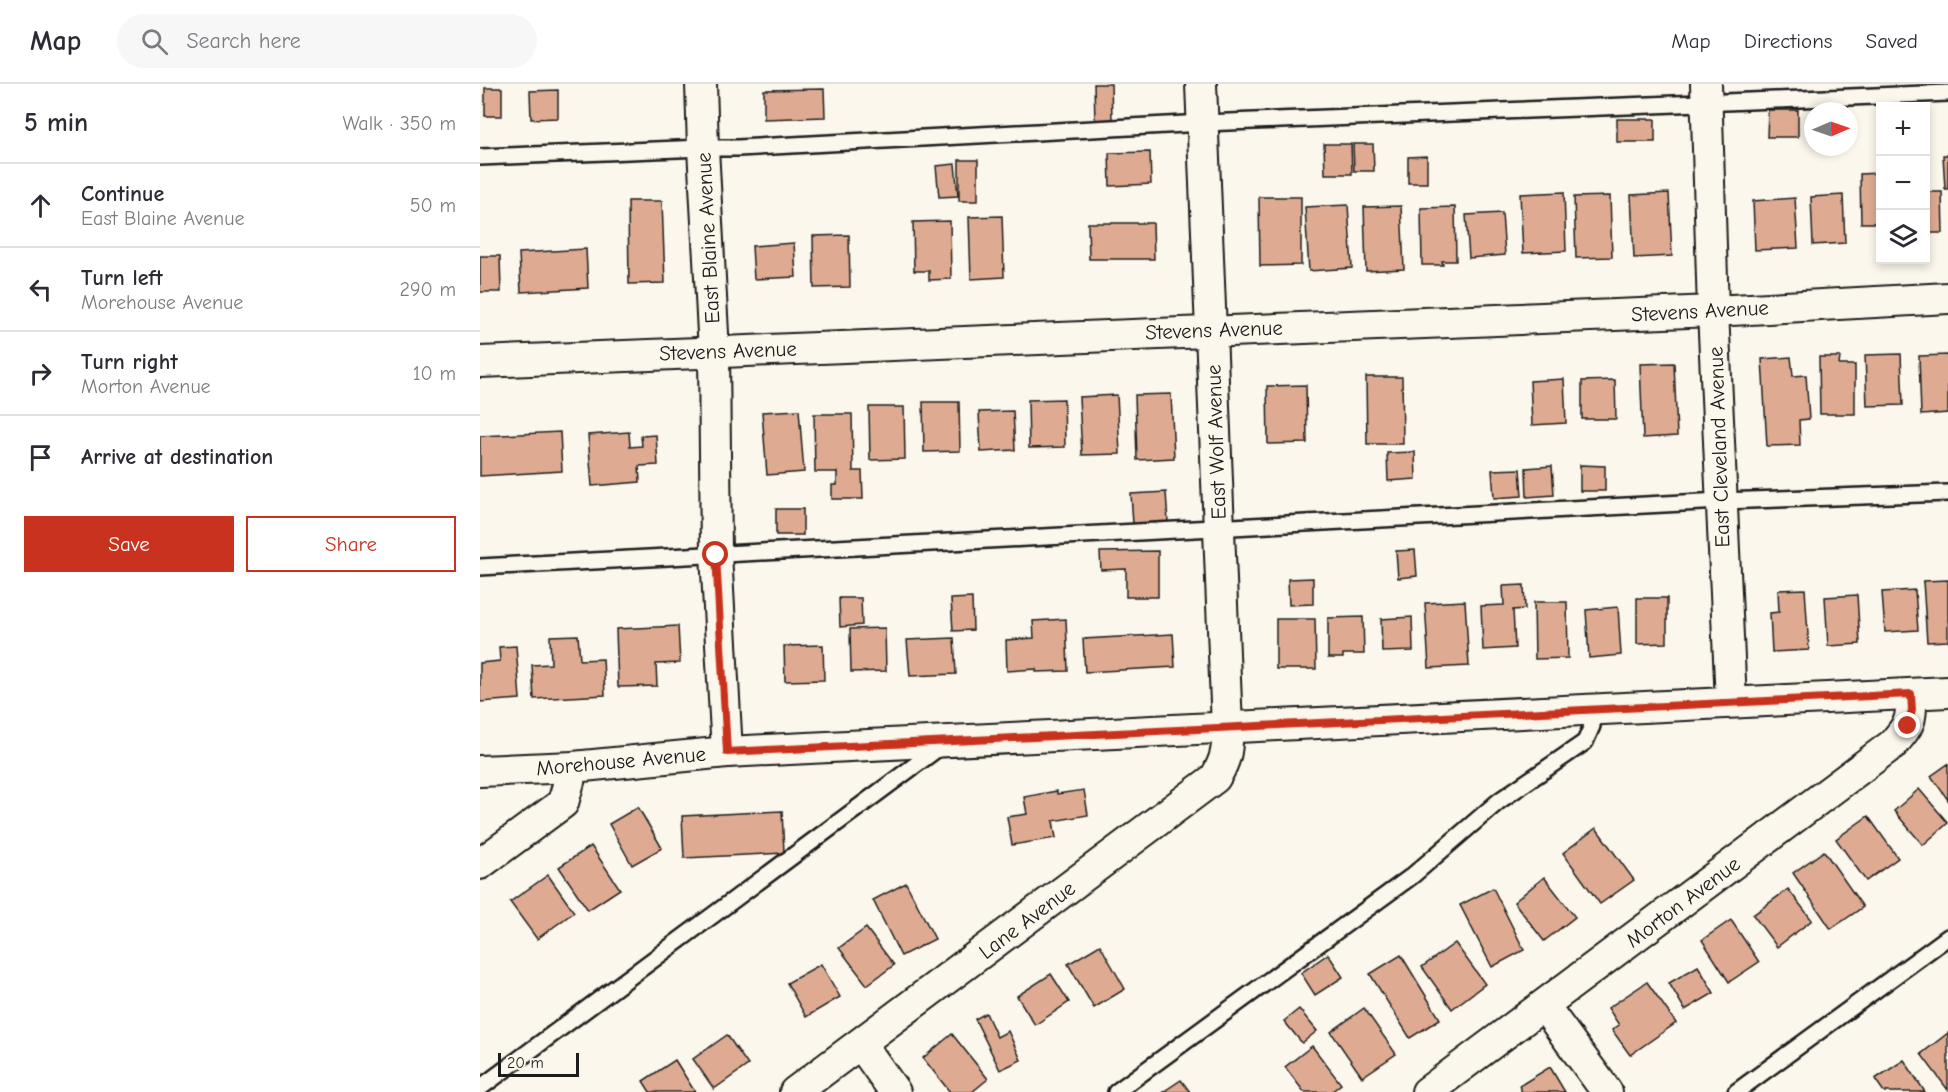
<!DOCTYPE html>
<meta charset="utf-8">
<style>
:root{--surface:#fff;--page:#f7f7f7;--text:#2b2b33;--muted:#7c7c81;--line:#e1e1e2;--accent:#c8321e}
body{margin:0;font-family:"Comic Neue",sans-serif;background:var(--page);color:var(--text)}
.controls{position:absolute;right:18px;top:18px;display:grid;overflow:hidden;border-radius:0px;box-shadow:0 3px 9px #0003}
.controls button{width:54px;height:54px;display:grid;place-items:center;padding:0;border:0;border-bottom:2px solid var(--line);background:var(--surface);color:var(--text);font:30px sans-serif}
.compass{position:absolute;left:1324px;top:18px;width:54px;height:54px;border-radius:50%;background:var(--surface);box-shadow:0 3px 9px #0003;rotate:88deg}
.scale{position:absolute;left:18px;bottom:15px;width:81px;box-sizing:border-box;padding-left:6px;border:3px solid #1c1c1c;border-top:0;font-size:16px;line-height:21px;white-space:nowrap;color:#1c1c1c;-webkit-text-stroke:4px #fbf7ec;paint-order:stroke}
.stop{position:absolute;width:18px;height:18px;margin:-14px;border:4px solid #c8321e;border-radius:50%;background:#fff}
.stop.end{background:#c8321e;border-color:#fff;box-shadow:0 2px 6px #0008}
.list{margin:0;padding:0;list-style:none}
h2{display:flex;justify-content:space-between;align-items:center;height:78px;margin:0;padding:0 24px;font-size:26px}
h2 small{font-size:20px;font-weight:400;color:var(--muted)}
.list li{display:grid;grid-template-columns:39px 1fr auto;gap:18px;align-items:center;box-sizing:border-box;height:84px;padding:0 24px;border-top:2px solid var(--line)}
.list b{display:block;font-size:22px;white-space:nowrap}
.list p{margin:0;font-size:20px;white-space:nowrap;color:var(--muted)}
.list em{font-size:20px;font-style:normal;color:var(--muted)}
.actions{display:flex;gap:12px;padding:18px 24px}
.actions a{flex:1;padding:14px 0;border:2px solid var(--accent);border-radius:0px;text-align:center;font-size:21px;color:var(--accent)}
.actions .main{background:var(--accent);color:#fff}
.icon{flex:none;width:33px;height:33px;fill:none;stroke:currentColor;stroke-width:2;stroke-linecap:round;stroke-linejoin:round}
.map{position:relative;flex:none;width:1468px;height:1008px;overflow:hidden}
header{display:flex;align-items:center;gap:36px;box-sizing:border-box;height:84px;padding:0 30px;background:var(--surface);border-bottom:2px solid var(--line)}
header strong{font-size:28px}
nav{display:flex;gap:33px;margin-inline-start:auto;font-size:21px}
.search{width:420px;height:54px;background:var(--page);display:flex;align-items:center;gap:15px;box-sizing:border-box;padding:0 21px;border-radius:33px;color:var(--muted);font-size:22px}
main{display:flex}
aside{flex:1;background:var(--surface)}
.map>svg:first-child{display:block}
</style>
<header>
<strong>Map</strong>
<div class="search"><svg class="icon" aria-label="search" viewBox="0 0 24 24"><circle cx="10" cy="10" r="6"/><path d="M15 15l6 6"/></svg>Search here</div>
<nav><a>Map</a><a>Directions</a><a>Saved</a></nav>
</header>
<main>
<aside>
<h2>5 min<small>Walk · 350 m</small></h2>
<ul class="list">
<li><svg class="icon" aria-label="ahead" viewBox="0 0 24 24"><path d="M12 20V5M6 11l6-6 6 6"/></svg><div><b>Continue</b><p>East Blaine Avenue</p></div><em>50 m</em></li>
<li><svg class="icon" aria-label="left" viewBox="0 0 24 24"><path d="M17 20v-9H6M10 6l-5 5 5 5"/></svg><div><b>Turn left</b><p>Morehouse Avenue</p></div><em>290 m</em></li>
<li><svg class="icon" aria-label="right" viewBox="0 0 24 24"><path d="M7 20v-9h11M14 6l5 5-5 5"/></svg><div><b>Turn right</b><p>Morton Avenue</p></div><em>10 m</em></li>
<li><svg class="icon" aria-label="arrive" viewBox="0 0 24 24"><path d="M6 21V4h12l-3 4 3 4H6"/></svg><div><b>Arrive at destination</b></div></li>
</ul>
<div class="actions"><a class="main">Save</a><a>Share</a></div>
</aside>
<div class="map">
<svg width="1468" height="1008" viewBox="0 0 1468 1008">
<rect width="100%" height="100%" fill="#fbf7ec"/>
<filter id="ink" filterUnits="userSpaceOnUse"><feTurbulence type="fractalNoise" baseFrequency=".0167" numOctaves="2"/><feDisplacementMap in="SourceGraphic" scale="12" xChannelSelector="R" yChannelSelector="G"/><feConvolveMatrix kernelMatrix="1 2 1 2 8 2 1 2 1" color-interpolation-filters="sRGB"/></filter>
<g filter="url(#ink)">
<g fill="#deab92" stroke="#1c1c1c" stroke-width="1.5">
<polygon points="614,0 631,0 632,36 615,37"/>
<rect x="5" y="4" width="17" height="28"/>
<polygon points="344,5 345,33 284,35 284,6"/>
<polygon points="78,6 78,34 51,35 50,7"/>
<polygon points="1288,26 1318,26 1318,53 1287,53"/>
<rect x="1137" y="35" width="38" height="23"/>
<polygon points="844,60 871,60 872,90 845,90"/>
<polygon points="873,60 893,60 894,87 874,87"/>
<polygon points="670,68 671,100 630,102 629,69"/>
<polygon points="1463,71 1468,71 1468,105 1465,105"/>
<polygon points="947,72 947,99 928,99 928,73"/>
<rect x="479" y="76" width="19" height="41"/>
<polygon points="475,80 478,112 459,113 456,82"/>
<polygon points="1400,89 1400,139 1381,139 1380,90"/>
<polygon points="1084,108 1086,167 1043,169 1040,110"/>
<polygon points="1446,108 1462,108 1463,149 1446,149"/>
<polygon points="1189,109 1192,172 1154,174 1151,111"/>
<polygon points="1363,111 1365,159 1333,161 1331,113"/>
<polygon points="1130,112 1132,173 1096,174 1094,113"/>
<polygon points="779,113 821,113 821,181 780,182"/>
<polygon points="1315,114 1318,164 1275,166 1273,117"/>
<polygon points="148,117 182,117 185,199 149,200"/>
<polygon points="868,121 872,184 829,187 825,123"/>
<polygon points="921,122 924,185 886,187 884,123"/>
<polygon points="975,123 976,177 962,177 963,181 942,181 941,124"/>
<polygon points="1022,129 1025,171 989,174 986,131"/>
<polygon points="522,132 524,193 491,195 489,133"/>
<polygon points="470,137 471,195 449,196 449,187 434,187 433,138"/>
<polygon points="608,139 673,139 674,175 609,175"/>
<polygon points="369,151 370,203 334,204 333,152"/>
<polygon points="314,159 316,193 274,195 272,162"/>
<polygon points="106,165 108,204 41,208 39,169"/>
<polygon points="0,172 20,172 21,208 0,208"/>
<polygon points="1421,270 1423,321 1387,322 1385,271"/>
<polygon points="1468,271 1468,329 1441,331 1439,272"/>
<polygon points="1311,273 1313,292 1326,291 1329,335 1319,336 1320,361 1287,362 1282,275"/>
<polygon points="1339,273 1360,273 1359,281 1375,281 1375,330 1340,330"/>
<polygon points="1194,279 1197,352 1163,354 1160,280"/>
<polygon points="886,293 922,293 923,360 887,360"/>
<polygon points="1084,295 1086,339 1052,341 1050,297"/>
<polygon points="1135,296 1136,335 1102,335 1102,297"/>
<polygon points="826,301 827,359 788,360 787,302"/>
<polygon points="691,310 694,374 657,376 655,311"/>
<polygon points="637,311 640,370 602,371 599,313"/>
<polygon points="584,315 585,363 549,364 548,316"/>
<polygon points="443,318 479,318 480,367 444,368"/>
<polygon points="389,323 424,323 425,375 390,376"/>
<polygon points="319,326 324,388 287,391 282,328"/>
<polygon points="533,327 535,366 501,368 499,328"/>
<polygon points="334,330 372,330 373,387 382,387 383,415 352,415 352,401 357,401 357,388 335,388"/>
<polygon points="80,348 82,387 0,392 0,352"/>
<polygon points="149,348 150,363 162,362 161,352 176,351 178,381 159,382 160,398 112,402 108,351"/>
<polygon points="935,368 936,395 908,397 907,369"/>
<polygon points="1100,381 1125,382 1125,407 1100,407"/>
<polygon points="1072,382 1074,411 1047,413 1046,384"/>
<polygon points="1040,385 1042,412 1014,414 1012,386"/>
<polygon points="686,408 688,438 653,440 651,410"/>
<rect x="296" y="425" width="27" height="26"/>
<polygon points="935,466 937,492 918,494 916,467"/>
<polygon points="678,467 678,513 646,513 646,485 621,486 620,468"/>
<polygon points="833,494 833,520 809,521 808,495"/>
<polygon points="1468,496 1468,557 1447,558 1443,497"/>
<polygon points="1044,501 1045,525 1033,526 1035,564 1003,566 1001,522 1024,521 1023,502"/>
<polygon points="1325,505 1329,566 1292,568 1290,529 1299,528 1298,506"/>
<polygon points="1435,506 1438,546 1405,548 1402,508"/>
<polygon points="1377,511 1380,560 1348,562 1345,513"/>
<polygon points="359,514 381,514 382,541 360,543"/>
<polygon points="492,514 493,546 473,547 471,515"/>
<polygon points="1157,514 1187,514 1187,559 1157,560"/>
<polygon points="985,517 989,582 949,584 945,519"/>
<polygon points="1054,518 1087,518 1088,574 1055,575"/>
<polygon points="1138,523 1141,571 1109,574 1106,526"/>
<polygon points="883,533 884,570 863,570 863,574 848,574 848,534"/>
<polygon points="932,533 933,567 902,568 901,535"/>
<polygon points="586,535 588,587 556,588 556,585 527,587 526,556 554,554 553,537"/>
<polygon points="796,535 835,535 836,585 796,585"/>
<polygon points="198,542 200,579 176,580 177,602 138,603 136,545"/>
<polygon points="405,544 406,587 371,588 370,545"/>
<polygon points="693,550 695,583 605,588 603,555"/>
<polygon points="98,551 100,576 123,575 125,611 54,615 52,581 71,580 70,552"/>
<polygon points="474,554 476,590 430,592 427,556"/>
<polygon points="343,561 344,596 305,597 304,562"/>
<polygon points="36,562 40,615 0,618 0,579 20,577 19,563"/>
<polygon points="1468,680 1468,716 1451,692"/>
<polygon points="1439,705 1468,739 1443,761 1414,727"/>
<polygon points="604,706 608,731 573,737 576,754 532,761 527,733 547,730 544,713 577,707 577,710"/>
<polygon points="158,723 182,764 152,781 129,740"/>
<polygon points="302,727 304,769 204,774 202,732"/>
<polygon points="1388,732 1418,774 1386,797 1356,755"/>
<polygon points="1116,744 1154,796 1120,820 1083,769"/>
<polygon points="111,762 140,805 108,826 79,783"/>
<polygon points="1344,767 1383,823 1351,845 1313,789"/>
<polygon points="68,791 94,828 57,855 30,818"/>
<polygon points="1064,793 1095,833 1064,857 1034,818"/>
<polygon points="426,799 455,855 421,872 393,816"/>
<polygon points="1013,804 1044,866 1012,883 980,821"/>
<polygon points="1308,805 1332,836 1297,863 1273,831"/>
<polygon points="1251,836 1279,878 1249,898 1222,856"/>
<polygon points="386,844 414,881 387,901 359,864"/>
<polygon points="975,859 1005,900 972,925 942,883"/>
<polygon points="620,861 645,905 614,924 588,880"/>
<polygon points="848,870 863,893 835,911 821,889"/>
<polygon points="921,871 960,935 930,954 890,890"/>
<polygon points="341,880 360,913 326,933 307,899"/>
<polygon points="1218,882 1234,909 1205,926 1189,899"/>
<polygon points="571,890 589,918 555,941 537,912"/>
<polygon points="1167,898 1196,939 1150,971 1132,946 1139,941 1128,924"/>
<polygon points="884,924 916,970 882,993 851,948"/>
<polygon points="819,925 837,947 822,959 804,937"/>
<polygon points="506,929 517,953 528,947 541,976 520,986 495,935"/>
<polygon points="1468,949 1468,1006 1441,970"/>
<polygon points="472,950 508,995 492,1008 470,1008 443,974"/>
<polygon points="247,951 268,981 234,1005 213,975"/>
<polygon points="832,962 861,1000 851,1008 824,1008 805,983"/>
<polygon points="195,976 215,1008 170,1008 163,997"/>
<polygon points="1424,976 1445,1008 1404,1008 1395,995"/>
<polygon points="1070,983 1085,1008 1042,1008 1039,1002"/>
<polygon points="701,996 710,1008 683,1008"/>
</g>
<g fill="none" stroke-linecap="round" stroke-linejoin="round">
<defs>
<g id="lane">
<polyline points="0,73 223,64 258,64 724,39 1468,9"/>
<polyline points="0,483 1241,417 1468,409"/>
<polyline points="0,1004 461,662"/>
<polyline points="636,1008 932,792 1019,717 1105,658 1112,642 1112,627"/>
<polyline points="1256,1008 1468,853"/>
</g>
<g id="street">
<polyline points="221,0 223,64 234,268 236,470 247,668"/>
<polyline points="1226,0 1233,227 1251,618"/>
<polyline points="0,278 1233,227 1468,214"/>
<polyline points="0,687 93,683 247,668 1468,608"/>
<polyline points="0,780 83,719 93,683"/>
<polyline points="1064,922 1127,1008"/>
<polyline points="381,960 415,1008"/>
<path d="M315 1008 735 694C746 676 748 665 747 644L721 0"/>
<path d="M947 1008 1413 660C1430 640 1432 637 1431 610"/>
</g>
</defs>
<use href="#lane" stroke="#1c1c1c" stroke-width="20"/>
<use href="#street" stroke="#1c1c1c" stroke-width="34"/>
<use href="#lane" stroke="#fbf7ec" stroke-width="15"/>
<use href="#street" stroke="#fbf7ec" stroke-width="30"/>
</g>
</g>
<g fill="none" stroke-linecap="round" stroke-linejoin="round" filter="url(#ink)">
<polyline stroke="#c8321e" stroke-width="8" points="236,471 247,668 1431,610 1432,626 1428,642"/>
</g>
<g text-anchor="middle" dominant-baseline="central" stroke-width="4.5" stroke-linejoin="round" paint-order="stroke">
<g font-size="21" fill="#1c1c1c" stroke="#fbf7ec">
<text transform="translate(228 154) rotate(-93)">East Blaine Avenue</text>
<text transform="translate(1220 227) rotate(-3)">Stevens Avenue</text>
<text transform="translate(734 246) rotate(-2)">Stevens Avenue</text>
<text transform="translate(248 267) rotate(-2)">Stevens Avenue</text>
<text transform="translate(736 358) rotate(-92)">East Wolf Avenue</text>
<text transform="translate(1239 363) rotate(-92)">East Cleveland Avenue</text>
<text transform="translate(141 677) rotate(-5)">Morehouse Avenue</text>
<text transform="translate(1203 818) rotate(-37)">Morton Avenue</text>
<text transform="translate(547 836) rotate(-37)">Lane Avenue</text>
</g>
</g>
</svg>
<div class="controls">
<button>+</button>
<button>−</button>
<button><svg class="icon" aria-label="layers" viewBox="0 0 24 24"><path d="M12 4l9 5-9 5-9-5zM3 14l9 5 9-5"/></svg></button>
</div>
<svg class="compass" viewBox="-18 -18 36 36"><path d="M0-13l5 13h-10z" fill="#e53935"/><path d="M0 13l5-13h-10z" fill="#7c7c81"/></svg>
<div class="scale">20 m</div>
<div class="stop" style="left:236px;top:471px"></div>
<div class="stop end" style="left:1428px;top:642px"></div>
</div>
</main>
